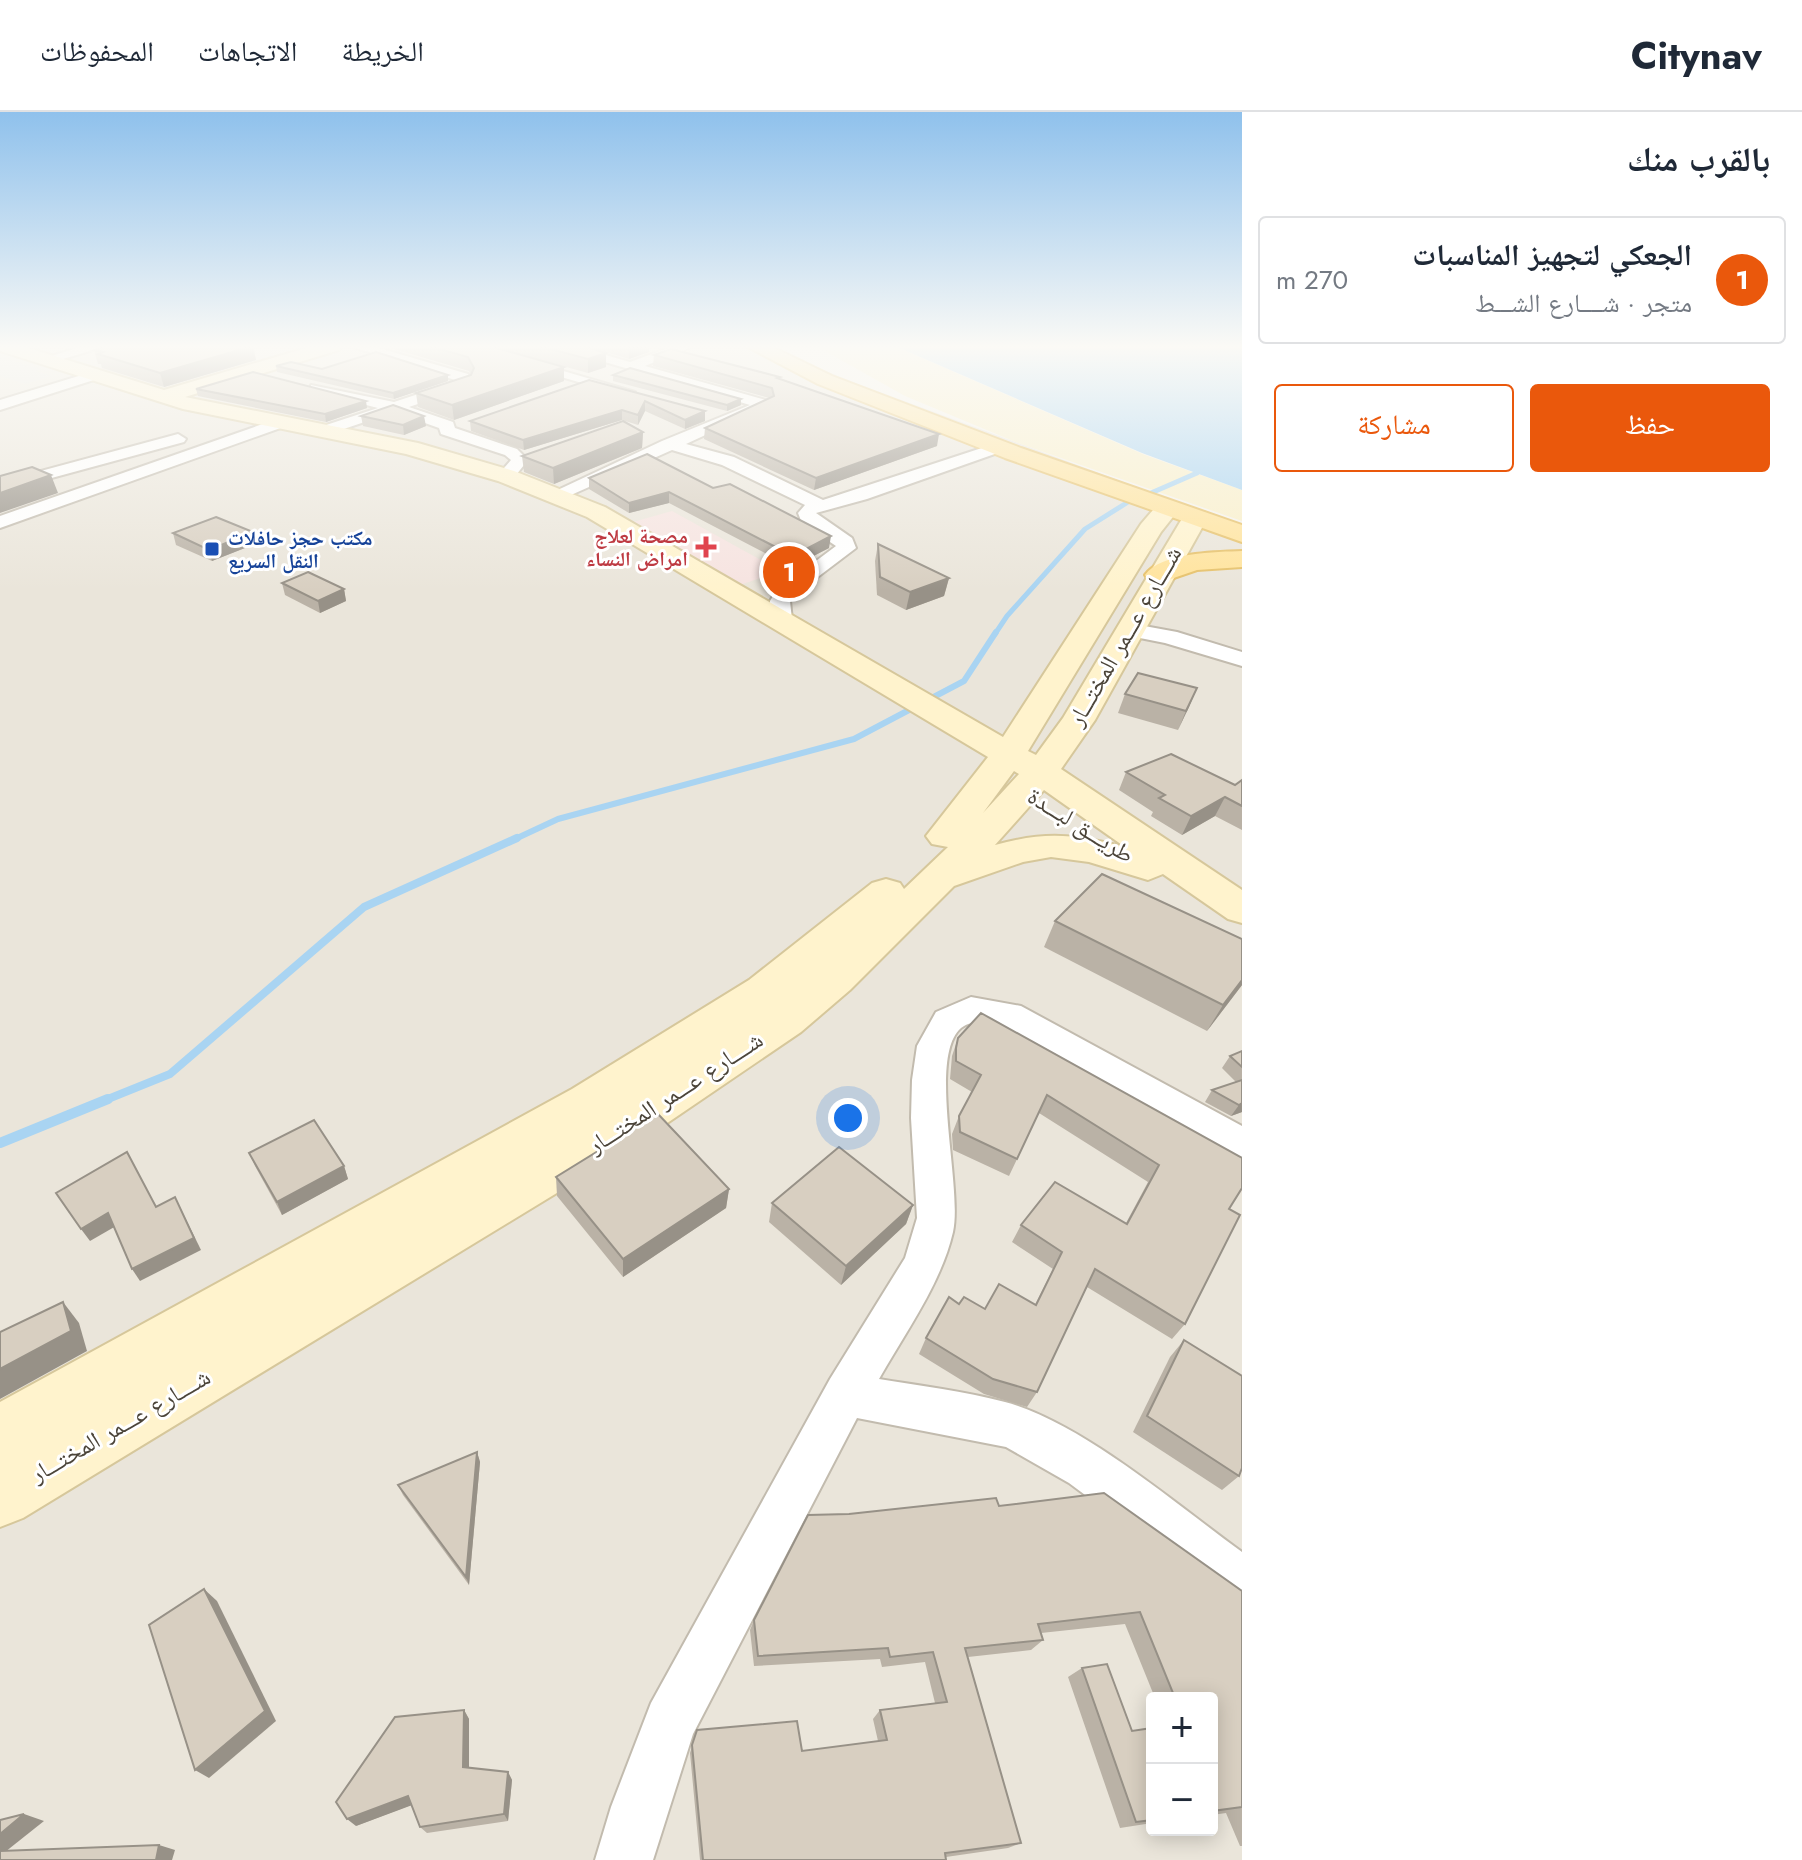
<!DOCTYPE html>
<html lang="ar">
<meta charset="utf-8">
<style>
:root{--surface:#fff;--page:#f6f6f7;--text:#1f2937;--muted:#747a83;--line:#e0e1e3;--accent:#ea580c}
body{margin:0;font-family:Jost,"Noto Naskh Arabic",sans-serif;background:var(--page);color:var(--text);direction:rtl}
.controls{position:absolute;right:24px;bottom:24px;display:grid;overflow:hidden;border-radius:8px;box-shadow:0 4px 20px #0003}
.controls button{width:72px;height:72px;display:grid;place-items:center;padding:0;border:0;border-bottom:2px solid var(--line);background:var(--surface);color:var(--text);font:40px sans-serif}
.you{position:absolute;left:848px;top:1006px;width:28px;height:28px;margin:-20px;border:6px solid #fff;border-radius:50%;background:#1a73e8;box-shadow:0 0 0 12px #1a73e833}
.badge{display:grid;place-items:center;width:52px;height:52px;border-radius:50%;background:var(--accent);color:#fff;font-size:26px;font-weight:700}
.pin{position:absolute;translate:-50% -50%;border:4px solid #fff;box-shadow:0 2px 8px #0006}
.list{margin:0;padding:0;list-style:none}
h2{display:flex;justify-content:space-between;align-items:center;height:104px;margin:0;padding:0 32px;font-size:34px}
h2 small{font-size:26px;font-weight:400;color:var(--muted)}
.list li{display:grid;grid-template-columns:52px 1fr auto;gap:24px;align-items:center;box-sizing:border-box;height:128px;margin:0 16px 16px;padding:0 16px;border:2px solid var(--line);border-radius:8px}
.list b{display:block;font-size:30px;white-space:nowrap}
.list p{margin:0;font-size:26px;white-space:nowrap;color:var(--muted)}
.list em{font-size:26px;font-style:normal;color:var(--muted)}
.actions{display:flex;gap:16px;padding:24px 32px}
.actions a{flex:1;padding:18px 0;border:2px solid var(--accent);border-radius:8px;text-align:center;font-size:28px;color:var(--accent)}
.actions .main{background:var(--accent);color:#fff}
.map{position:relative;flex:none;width:1242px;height:1748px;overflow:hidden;direction:ltr}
header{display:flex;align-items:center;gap:48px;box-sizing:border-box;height:112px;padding:0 40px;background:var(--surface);border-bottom:2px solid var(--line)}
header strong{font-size:38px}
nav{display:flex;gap:44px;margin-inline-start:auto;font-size:28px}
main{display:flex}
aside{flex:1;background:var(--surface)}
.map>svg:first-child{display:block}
</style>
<header>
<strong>Citynav</strong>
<nav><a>الخريطة</a><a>الاتجاهات</a><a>المحفوظات</a></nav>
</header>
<main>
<aside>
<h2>بالقرب منك<small></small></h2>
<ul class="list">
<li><span class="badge">1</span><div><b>الجعكي لتجهيز المناسبات</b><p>متجر · شــــارع الشـــط</p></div><em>270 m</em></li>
</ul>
<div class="actions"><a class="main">حفظ</a><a>مشاركة</a></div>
</aside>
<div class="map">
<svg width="1242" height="1748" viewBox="0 0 1242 1748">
<rect width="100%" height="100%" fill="#f6f3ec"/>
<path fill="#eae5da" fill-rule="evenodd" d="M0 234H774L813 254 861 273 1242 414V1748H0ZM1152 1586H1212V1718H1152Z"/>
<polygon fill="#f6e3e0" points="672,399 781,459 740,473 633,410"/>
<polygon fill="#f9efc9" points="816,234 894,234 1145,343 1242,378 1242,409 1018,331 905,284"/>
<polygon fill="#e5e3e0" points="0,245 41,257 36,259 51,264 25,272 0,264"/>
<polygon fill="#a9d4f2" points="895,234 1242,234 1242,378 1142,341"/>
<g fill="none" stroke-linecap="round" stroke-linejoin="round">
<g stroke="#a9d4f2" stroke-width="5">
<polyline points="1151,381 1197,361"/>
<polyline points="995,522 1007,504 1085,417 1128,390"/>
</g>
<polyline stroke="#a9d4f2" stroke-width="6" points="513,728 558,707 854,627 964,569 996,520"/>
<polyline stroke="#a9d4f2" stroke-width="8" points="103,989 170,962 364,795 517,726"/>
<polyline stroke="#a9d4f2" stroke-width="10" points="0,1031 108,987"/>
<defs>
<g id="street">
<polygon points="83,234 107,234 46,252 39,248"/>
<polygon points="350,234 372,234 468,262 473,271 471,274 409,295 453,310 455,316 517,337 528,348 512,368 500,368 497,364 511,348 505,343 441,322 439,316 394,300 329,322 317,322 317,316 378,296 311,279 311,273 394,290 458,269"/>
<polygon points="455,234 478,234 635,280 628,284 623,283"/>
<polygon points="551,234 574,234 630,250 674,234 694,234 645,254 769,289 772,292 686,332 734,345 823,388 994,332 1006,332 1008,335 1006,338 867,387 816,401 852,426 856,436 794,483 790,489 792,508 781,514 770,508 770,489 776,479 836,434 802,411 798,401 805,393 722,353 672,338 562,387 556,388 547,383 662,329 750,293"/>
<polygon points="95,259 100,260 100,266 0,298 0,288"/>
<polygon points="280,306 286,308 286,314 0,416 0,404"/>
<polygon points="178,322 186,327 184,330 0,380 0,370"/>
<polygon points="1128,511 1177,520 1242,540 1242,554 1165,531 1120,522 1117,517"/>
<path d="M971 885 1021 894 1242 1014V1047L1229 1043 1001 914C988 912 973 906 961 916 927 945 963 1076 953 1120 941 1172 905 1221 879 1267 921 1274 964 1279 1005 1290 1081 1310 1177 1393 1242 1440V1495L1225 1487 1069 1371 1006 1335 857 1306 693 1622 653 1748H595L611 1695 651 1591 830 1267 905 1146 917 1106 911 1006 912 968 917 934 936 900Z"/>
</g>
<path id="secondary" d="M0 234H22L164 278 313 234H342L339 238 185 285 418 331 514 359 605 395 1003 625 1141 412 1159 391H1177L1180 396 1161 420 1028 639 1036 643 1063 606 1186 400H1204L1208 405 1095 608 1061 657 1242 778V811L1228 807 1163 762 1148 768 1089 750 1051 745 1023 750 954 774 850 878 801 920 629 1037 23 1406 0 1415V1290L572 977 749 868 872 771 886 767 900 771 904 777 948 735 932 732 926 724 988 645 587 405 498 369 406 342 183 297 0 239ZM1014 659 1019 662 983 701ZM1044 678 1125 735C1075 722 1045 719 995 733Z"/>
<g id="primary">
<polygon points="746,234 770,234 832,264 1021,336 1242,413 1242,430 1005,346 818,272"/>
<path d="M1242 439V455L1197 458 1159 471 1149 469 1145 463C1161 440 1217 440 1242 439Z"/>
</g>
</defs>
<use href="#street" stroke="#c2bbae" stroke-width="4"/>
<use href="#secondary" stroke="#d6c79b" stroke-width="4"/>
<use href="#primary" stroke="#e6c16a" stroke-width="4"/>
<use href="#street" fill="#fff" fill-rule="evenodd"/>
<use href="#secondary" fill="#fff3cd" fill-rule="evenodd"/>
<use href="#primary" fill="#ffe39c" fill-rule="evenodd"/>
</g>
<g fill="#bab2a6">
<polygon points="104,234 253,234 256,248 164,275 102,256 101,252 98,252 94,238"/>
<polygon points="384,234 584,234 606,255 588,261 493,235 564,269 454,308 418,295 416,281 471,263 469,259"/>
<polygon points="586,234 649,234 649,240 629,247"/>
<polygon points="654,243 780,265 780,267 937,334 814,378 704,327 705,316 769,286 653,254"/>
<polygon points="276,254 448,263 448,269 394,287 277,260"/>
<polygon points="613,263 741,293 727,299 613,269"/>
<polygon points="589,268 705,309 685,317 645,299 638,313 622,308 524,338 471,319 470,309"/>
<polygon points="196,277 367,296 326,310 198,284"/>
<polygon points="361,304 426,314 404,323 363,314"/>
<polygon points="643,320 642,336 554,372 524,360 522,344"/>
<polygon points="647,342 829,436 792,455 669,391 629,401 589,377 589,366"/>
<polygon points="253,420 255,432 212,449 176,433 173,421"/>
<polygon points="878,432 949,466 944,484 906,498 877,483 875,449"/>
<polygon points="282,471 344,477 346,489 320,501 285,483"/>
<polygon points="1197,576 1178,618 1118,601 1125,582"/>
<polygon points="1126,660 1235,673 1242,668 1242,718 1215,704 1182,723 1151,704 1153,700 1119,678"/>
<polygon points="1055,809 1242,873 1207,919 1044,835"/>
<polygon points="958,926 1229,1097 1185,1212 1172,1227 1087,1175 1037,1280 1027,1295 984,1282 919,1242 926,1226 959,1192 985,1197 1035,1193 1053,1157 1012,1130 1021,1113 1126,1111 1148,1070 1039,1001 1009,1064 953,1038 952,1022 959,1004 972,980 950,967 952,944"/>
<polygon points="1242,939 1242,1000 1231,1004 1205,990 1212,978 1236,970 1222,956 1230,944"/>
<polygon points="249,1041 344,1054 348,1067 282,1103 255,1054"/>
<polygon points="556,1065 729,1077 726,1096 623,1165 557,1084"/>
<polygon points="772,1091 913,1093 906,1112 841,1173 769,1110"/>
<polygon points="1184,1228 1239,1364 1222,1378 1133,1320 1170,1245"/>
<polygon points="477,1340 480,1350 469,1473 403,1383 398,1373"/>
<polygon points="999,1394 1242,1479 1242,1734 1240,1734 1226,1701 1212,1703 1212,1586 1155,1586 1125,1512 1041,1521 1043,1528 1031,1538 968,1545 1021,1731 1008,1736 946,1745 946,1748 700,1748 690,1641 697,1618 802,1639 878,1629 873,1607 880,1598 935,1591 925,1550 882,1555 880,1547 754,1554 750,1518 754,1508 849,1402"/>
<polygon points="1082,1556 1132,1619 1152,1616 1152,1711 1120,1716 1068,1565"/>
<polygon points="464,1598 469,1607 469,1656 508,1660 512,1668 508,1709 427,1721 420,1715 411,1693 356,1714"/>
</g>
<g fill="#979187">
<polygon points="253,234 256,248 164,275 160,261"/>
<polygon points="629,234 649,234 649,240 629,247"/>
<polygon points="606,241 606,255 588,261 588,247"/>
<polygon points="564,255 564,269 454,308 452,293"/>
<polygon points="448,263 448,269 394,287 393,281"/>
<polygon points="741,287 741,293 727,299 727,293"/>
<polygon points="366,289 367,296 326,310 325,302"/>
<polygon points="645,289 645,299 638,313 638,303"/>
<polygon points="622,298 622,308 524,338 523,328"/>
<polygon points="705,299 705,309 685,317 685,308"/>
<polygon points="424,304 426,314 404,323 403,313"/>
<polygon points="643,320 642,336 554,372 553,356"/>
<polygon points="939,322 937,334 814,378 816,366"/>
<polygon points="51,363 58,381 0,401 0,381"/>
<polygon points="669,380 669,391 629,401 629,391"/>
<polygon points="253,420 255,432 212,449 209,438"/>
<polygon points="831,424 829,436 792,455 793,444"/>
<polygon points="949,466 944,484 906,498 910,480"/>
<polygon points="344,477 346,489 320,501 318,489"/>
<polygon points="1197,576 1189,595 1178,618 1186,599"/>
<polygon points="1225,685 1215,704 1182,723 1191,704"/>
<polygon points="1242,868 1242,873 1207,919 1223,893"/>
<polygon points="1242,991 1242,1000 1231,1004 1239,993"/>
<polygon points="344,1054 348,1067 282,1103 277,1090"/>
<polygon points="729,1077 726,1096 623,1165 623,1147"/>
<polygon points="175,1085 201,1138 140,1169 132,1157"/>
<polygon points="913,1093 906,1112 841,1173 846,1154"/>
<polygon points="108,1101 116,1114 90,1129 81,1117"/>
<polygon points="63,1190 79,1211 87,1239 0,1287 0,1257"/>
<polygon points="477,1340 480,1350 469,1473 466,1465"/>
<polygon points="204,1477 217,1489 276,1609 209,1666 195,1658"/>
<polygon points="464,1598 469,1607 469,1663 463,1655"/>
<polygon points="508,1660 512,1668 508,1709 504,1702"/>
<polygon points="408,1684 415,1692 356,1714 347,1707"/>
<polygon points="24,1702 44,1709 0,1744 0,1722"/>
<polygon points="159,1733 175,1738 172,1748 156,1748"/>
</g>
<g fill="#d8cfc1" stroke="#979187" stroke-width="2">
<polygon points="107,234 253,234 160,261 98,242 103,240 94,238"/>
<polygon points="429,234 490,234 564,255 452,293 416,281 471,263 474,256 468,245"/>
<polygon points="539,234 584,234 606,241 588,247"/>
<polygon points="671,237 780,265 777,266 939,322 816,366 705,316 774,284 772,276 654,243"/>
<polygon points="376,240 448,263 393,281 276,254 291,250 322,257"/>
<polygon points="630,256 741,287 727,293 613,263"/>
<polygon points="253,260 366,289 325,302 196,277"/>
<polygon points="589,268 705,299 685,308 645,289 638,303 622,298 523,328 470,309"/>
<polygon points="393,293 424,304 403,313 361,304"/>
<polygon points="623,309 643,320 553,356 522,344"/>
<polygon points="647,342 713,376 730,372 831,424 793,444 669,380 629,391 589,366"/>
<polygon points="32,355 51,363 0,381 0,364"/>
<polygon points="216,405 253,420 209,438 173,421"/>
<polygon points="878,432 949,466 910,480 880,465"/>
<polygon points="308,460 344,477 318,489 282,471"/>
<polygon points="1138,561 1197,576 1186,599 1125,582"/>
<polygon points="1171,642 1235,673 1242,668 1242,694 1225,685 1191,704 1159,686 1165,683 1126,660"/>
<polygon points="1102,762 1242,827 1242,868 1223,893 1055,809"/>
<polygon points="981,901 1242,1046 1242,1076 1229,1097 1240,1103 1185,1212 1095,1157 1037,1280 993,1267 926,1226 949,1185 959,1192 964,1185 985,1197 999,1172 1036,1193 1062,1140 1021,1113 1055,1070 1127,1112 1159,1053 1047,983 1017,1047 960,1020 959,1004 981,963 956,949 956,936 958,926"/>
<polygon points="1242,939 1242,955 1230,944"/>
<polygon points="1242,968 1242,991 1239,993 1212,978"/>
<polygon points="658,1002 729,1077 623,1147 556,1065"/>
<polygon points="314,1008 344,1054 277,1090 249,1041"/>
<polygon points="839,1035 913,1093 846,1154 772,1091"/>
<polygon points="127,1040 156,1095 175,1085 194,1126 132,1157 108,1101 81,1117 56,1081"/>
<polygon points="63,1190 71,1219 0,1257 0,1220"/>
<polygon points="1184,1228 1242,1264 1242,1356 1239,1364 1147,1304"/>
<polygon points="477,1340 466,1465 398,1373"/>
<polygon points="1104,1381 1242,1479 1242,1695 1212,1699 1212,1586 1175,1586 1140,1500 1038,1512 1043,1528 965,1536 1021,1731 945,1741 946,1748 703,1748 692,1633 697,1618 797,1609 802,1639 887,1628 880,1598 947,1590 933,1540 890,1545 888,1536 758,1544 754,1508 808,1403 849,1402 996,1386 999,1394"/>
<polygon points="204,1477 265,1599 195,1658 149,1513"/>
<polygon points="1107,1552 1132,1619 1152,1616 1152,1708 1136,1710 1082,1556"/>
<polygon points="464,1598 463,1655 508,1660 504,1702 420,1715 408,1684 347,1707 336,1690 395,1605"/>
<polygon points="24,1702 0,1722 0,1708"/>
<polygon points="159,1733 156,1748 0,1748 0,1739"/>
</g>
<linearGradient id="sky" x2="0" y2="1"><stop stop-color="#8fc1ec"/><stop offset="0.49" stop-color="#fbfaf6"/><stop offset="1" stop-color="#fbfaf6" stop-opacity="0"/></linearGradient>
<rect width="1242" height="479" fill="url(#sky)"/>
<path fill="#e0444e" stroke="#fff" stroke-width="3" d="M702 423h8v8h8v8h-8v8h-8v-8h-8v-8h8z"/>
<rect fill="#1a4fb4" stroke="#fff" stroke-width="3" x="204" y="429" width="16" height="16" rx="4"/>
<g text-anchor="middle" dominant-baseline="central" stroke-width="6" stroke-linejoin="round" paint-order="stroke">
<g font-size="20" font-weight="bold" fill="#be3a42" stroke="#fff" text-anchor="end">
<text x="688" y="424">مصحة لعلاج<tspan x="688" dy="23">امراض النساء</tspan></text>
</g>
<g font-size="20" font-weight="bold" fill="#164399" stroke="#fff" text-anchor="start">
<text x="228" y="426">مكتب حجز حافلات<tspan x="228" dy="23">النقل السريع</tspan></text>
</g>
<g font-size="24" fill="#4b4439" stroke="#fff">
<text transform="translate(1124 524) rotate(-60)">شــــارع عـــمر المختـــار</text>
<text transform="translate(1081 713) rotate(32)">طريـــق لبـــدة</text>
<text transform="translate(675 980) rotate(-33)">شــــارع عـــمر المختـــار</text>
<text transform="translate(120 1313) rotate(-30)">شــــارع عـــمر المختـــار</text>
</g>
</g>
</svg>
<div class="controls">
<button>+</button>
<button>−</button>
</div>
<div class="you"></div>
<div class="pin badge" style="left:789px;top:460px">1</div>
</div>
</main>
